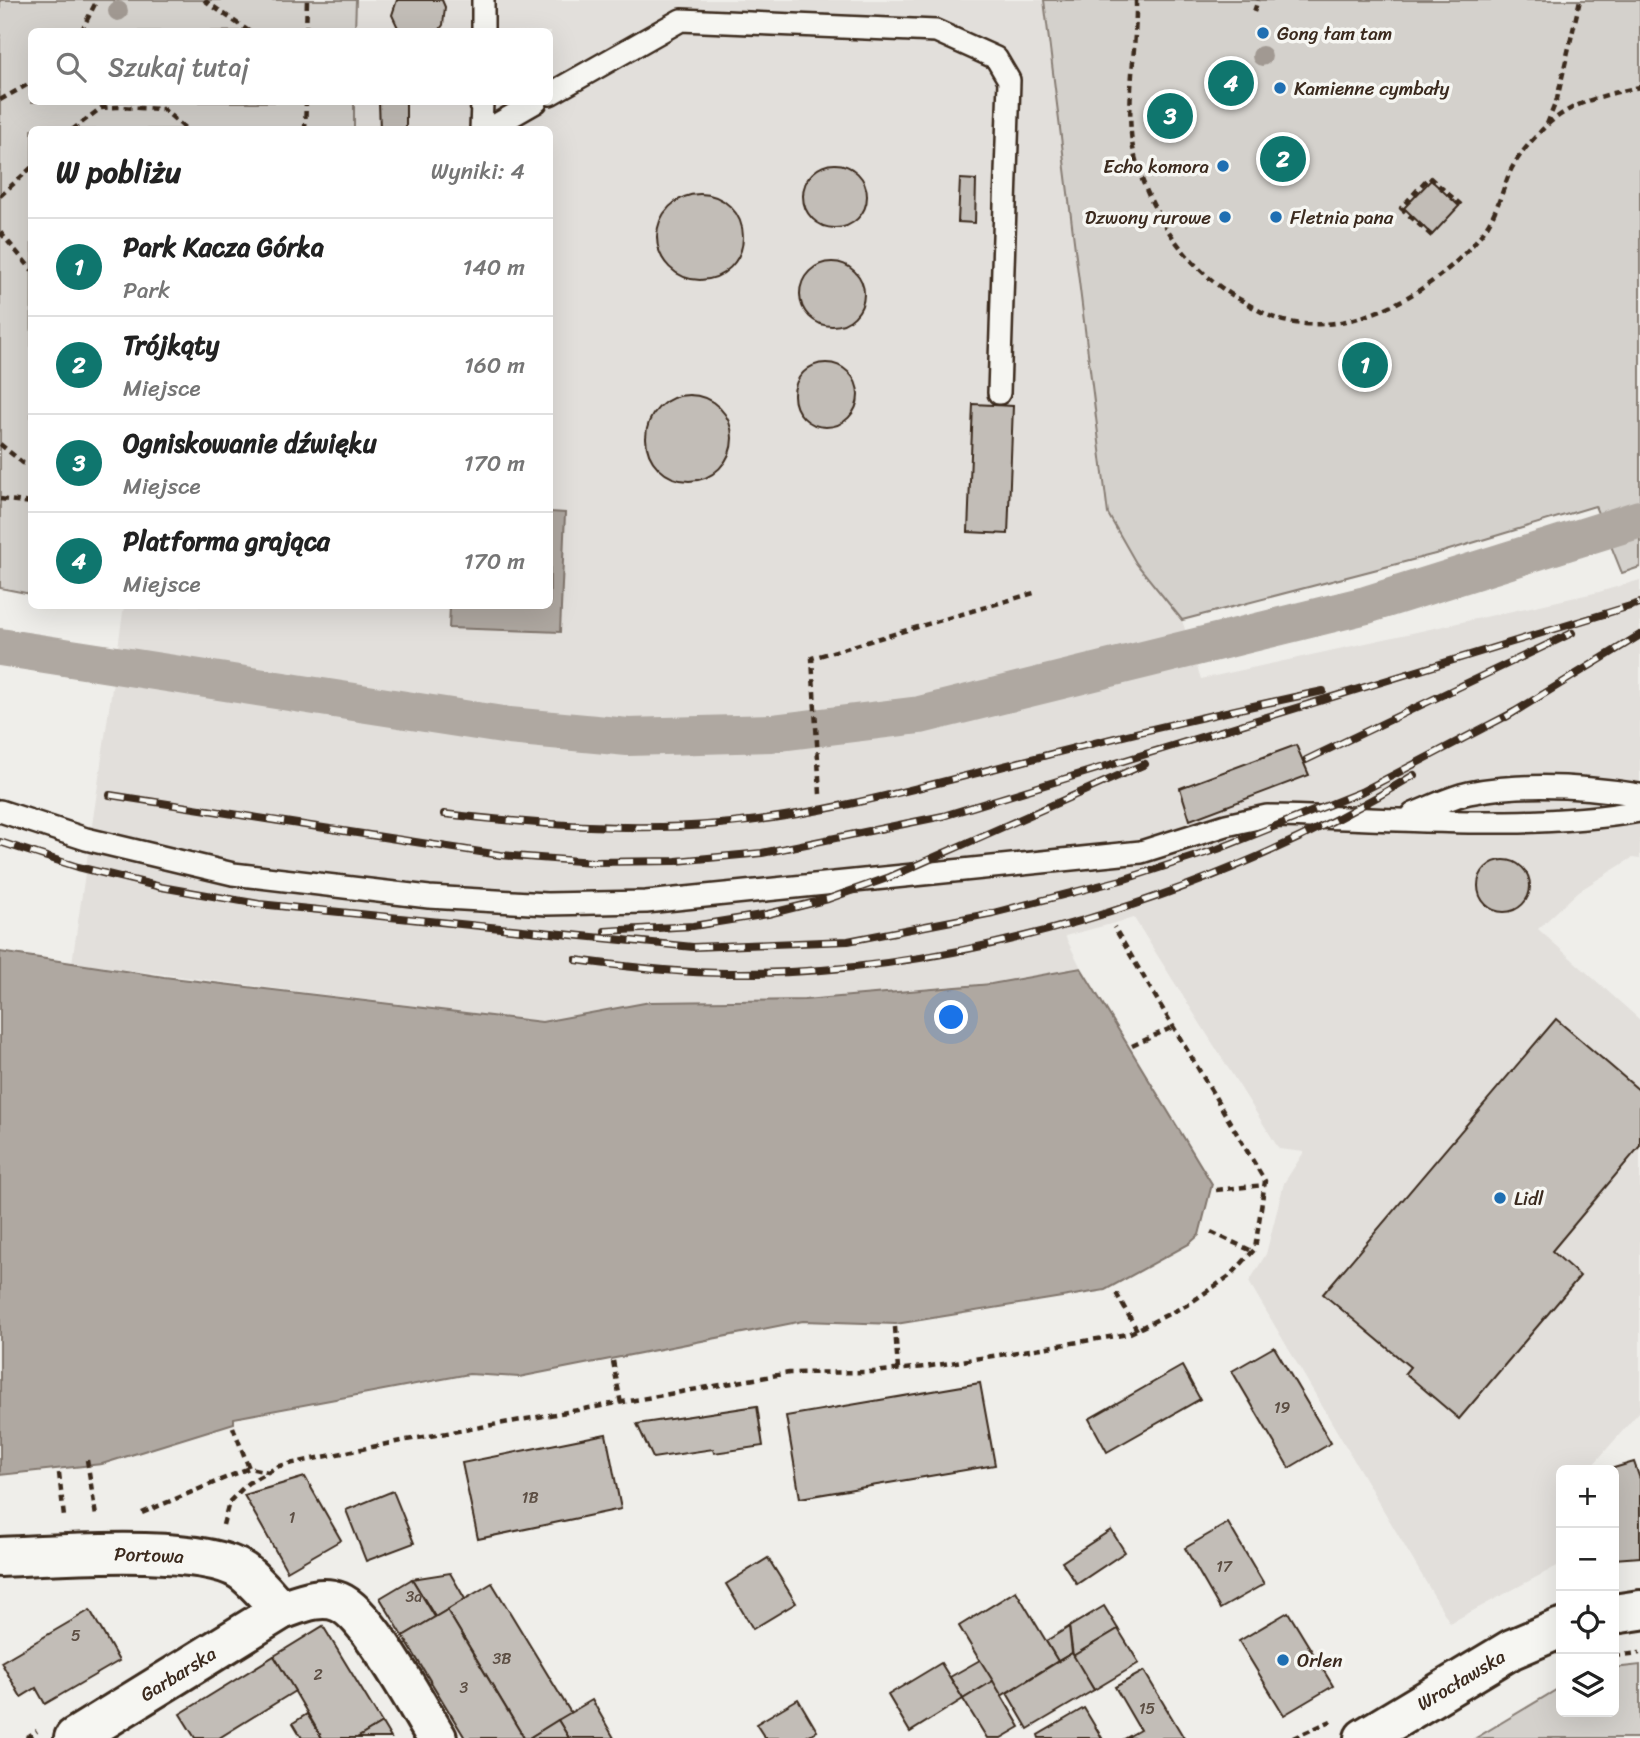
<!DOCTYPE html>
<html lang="pl">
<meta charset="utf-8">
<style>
:root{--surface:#fff;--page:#f6f6f6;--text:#222;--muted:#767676;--line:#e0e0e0;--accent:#0f766e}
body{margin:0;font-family:Sriracha,sans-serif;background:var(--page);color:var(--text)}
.controls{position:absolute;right:21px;bottom:21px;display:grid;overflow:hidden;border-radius:10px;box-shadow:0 7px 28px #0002}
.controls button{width:63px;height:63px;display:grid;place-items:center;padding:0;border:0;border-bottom:2px solid var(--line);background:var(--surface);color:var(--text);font:35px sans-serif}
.you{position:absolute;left:952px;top:1018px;width:24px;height:24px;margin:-18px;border:5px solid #fff;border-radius:50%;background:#1a73e8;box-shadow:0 0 0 10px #1a73e833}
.badge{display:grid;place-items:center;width:46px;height:46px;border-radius:50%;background:var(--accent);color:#fff;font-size:23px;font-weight:700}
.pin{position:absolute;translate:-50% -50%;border:4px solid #fff;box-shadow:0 2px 7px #0006}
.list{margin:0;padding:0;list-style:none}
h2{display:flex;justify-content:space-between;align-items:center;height:91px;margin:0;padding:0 28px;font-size:30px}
h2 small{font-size:23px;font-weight:400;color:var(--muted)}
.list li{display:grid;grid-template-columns:46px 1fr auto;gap:21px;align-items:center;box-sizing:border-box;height:98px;padding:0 28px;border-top:2px solid var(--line)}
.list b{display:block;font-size:26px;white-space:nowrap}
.list p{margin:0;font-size:23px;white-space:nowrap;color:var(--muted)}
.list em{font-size:23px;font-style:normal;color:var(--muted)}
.icon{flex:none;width:38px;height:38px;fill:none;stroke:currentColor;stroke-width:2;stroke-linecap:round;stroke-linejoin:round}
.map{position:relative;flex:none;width:1640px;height:1738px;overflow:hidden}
.search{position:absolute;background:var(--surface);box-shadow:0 7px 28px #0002;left:28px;top:28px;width:525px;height:77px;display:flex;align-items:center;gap:18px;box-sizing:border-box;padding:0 24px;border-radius:10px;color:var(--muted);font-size:26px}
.panel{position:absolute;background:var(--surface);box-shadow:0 7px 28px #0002;left:28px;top:126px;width:525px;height:483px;border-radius:10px}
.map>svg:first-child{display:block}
</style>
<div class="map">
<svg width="1640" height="1738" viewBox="0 0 1640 1738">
<rect width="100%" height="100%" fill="#efeeea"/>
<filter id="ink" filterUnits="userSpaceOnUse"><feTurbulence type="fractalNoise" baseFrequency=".0143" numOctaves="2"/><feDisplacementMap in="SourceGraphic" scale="14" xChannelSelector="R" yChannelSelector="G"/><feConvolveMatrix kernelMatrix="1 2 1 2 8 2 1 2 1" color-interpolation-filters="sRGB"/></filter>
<g filter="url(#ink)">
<polygon fill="#e2dfdb" points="356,0 1044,0 1108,514 1136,563 1182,620 1201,679 1599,592 1640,580 1640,859 1632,858 1579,891 1538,929 1640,1020 1640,1411 1593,1465 1596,1470 1561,1470 1561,1564 1450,1623 1249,1282 1266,1254 1284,1183 1304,1152 1279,1149 1134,918 1065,936 1081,968 1018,980 804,1000 650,1002 542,1022 72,963 124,606 550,606 550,130 354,129 354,102 550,102 550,32 355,31"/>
<g fill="#d4d1cc" stroke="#887e75" stroke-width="2">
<polygon points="0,0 356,0 355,31 32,32 32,102 354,102 354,129 32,130 31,594 0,588"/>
<polygon points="1044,0 1640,0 1640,567 1622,573 1595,506 1439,553 1182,620 1136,563 1108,514"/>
<polygon points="1640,1665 1640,1738 1476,1738 1561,1687 1561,1712 1614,1712 1614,1668"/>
</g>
<g fill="#afa8a1" stroke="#81766d" stroke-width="2">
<polygon points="550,512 565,513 560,632 449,628 450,606 550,606"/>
<polygon points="0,952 164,977 542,1022 650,1002 804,1000 991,984 1081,968 1212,1184 1199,1235 1189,1244 1105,1290 896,1324 803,1321 519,1377 469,1374 234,1418 234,1423 102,1464 0,1475"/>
</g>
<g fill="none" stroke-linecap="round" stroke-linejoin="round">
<polyline stroke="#afa8a1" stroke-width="38" points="0,647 509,726 628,737 772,733 920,715 1366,605 1640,519"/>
</g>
<g fill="#c2bdb7" stroke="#3b2a1e" stroke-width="2">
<polygon points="397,0 442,0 445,7 443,25 438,32 400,32 392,15"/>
<polygon points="379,102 406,102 406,129 380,129"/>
<circle cx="835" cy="196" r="32"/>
<polygon points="960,179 976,180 975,223 958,222"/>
<polygon points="1431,180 1459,206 1432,235 1404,208"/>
<circle cx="700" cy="237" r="43"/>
<circle cx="832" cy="294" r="32"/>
<circle cx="826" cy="395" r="32"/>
<circle cx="689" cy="438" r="43"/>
<polygon points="973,404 1013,406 1008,534 968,532"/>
<polygon points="1296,745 1309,775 1190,820 1180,788"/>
<circle cx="1504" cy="886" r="26"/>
<polygon points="1556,1019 1640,1091 1640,1146 1552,1251 1580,1276 1459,1419 1405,1373 1410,1367 1323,1294"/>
<polygon points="1274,1347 1331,1443 1289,1468 1232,1371"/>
<polygon points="1182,1366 1200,1399 1107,1452 1089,1419"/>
<polygon points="980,1383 995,1465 800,1498 786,1416"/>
<polygon points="757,1406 763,1446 714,1453 713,1449 653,1458 637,1424"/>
<polygon points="606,1434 621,1509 478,1539 462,1463"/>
<polygon points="1634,1462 1640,1479 1640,1557 1614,1559 1614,1470 1607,1470"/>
<polygon points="305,1477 341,1540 287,1571 244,1495"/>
<polygon points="393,1491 414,1543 366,1561 346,1510"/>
<polygon points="1228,1523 1264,1584 1220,1609 1185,1548"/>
<polygon points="1111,1530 1125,1552 1077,1584 1062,1562"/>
<polygon points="768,1558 796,1603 753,1629 726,1584"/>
<polygon points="450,1573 465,1599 435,1617 412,1579"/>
<polygon points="412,1579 435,1617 403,1636 380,1598"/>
<polygon points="492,1583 571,1713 529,1738 524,1738 447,1610"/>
<polygon points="1016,1591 1058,1661 1001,1696 959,1626"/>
<polygon points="1104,1606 1118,1629 1073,1656 1069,1627"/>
<polygon points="90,1610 119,1661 45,1704 36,1688 21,1697 1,1662"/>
<polygon points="447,1610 524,1738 465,1738 403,1636"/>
<polygon points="1288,1612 1333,1686 1284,1715 1239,1641"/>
<polygon points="323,1626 382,1723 357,1738 322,1738 274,1656"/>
<polygon points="1069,1627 1072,1653 1058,1661 1046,1641"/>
<polygon points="1118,1629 1139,1663 1094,1690 1073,1656"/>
<polygon points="1072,1653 1094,1690 1028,1729 1007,1693"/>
<polygon points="274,1656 295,1691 219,1738 195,1738 180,1714"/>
<polygon points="980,1660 993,1681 963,1699 950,1677"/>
<polygon points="941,1663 963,1699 910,1732 888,1695"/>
<polygon points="1144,1671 1184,1738 1126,1738 1140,1730 1115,1687"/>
<polygon points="993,1681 1020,1727 1001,1738 987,1738 963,1699"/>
<polygon points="798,1699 817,1731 804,1738 765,1738 756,1724"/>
<polygon points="592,1700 614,1738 569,1738 558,1720"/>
<polygon points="1084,1708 1102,1738 1039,1738 1038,1735"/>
<polygon points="307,1714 322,1738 302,1738 293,1723"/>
<polygon points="558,1720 569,1738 529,1738"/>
<polygon points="382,1723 391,1738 357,1738"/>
</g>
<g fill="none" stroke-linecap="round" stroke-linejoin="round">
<defs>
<g id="lane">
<polyline points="483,32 483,0"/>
<polyline points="550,94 681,20 936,31 996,58 1009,80 999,393"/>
<polyline points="481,130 482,102"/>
<polyline points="487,130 536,102"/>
<path d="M0 811 86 839 233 874 429 897 547 904 646 902 1141 852 1226 825 1267 816C1388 817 1521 832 1640 811"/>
<path d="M1413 814C1431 807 1450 797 1469 793 1525 782 1584 786 1640 795"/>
</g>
<g id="street">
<path d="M0 1557C54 1555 200 1543 242 1571 256 1581 269 1598 281 1610"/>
<path d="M74 1738 281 1610C299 1604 320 1594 339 1602 369 1614 418 1708 437 1738"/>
</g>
<g id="secondary">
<polyline points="1614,1614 1640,1610"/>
<polyline points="1364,1738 1512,1649 1561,1628"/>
</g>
</defs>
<use href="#lane" stroke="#3b2a1e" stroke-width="26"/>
<use href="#street" stroke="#3b2a1e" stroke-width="44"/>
<use href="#secondary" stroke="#3b2a1e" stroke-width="44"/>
<g stroke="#3b2a1e" stroke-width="4.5" stroke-dasharray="7 5" stroke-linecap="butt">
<polyline points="204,0 250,32"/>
<path d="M1136 0C1137 47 1125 105 1133 148 1145 207 1188 272 1241 300 1254 308 1269 317 1284 321 1356 338 1441 288 1483 232 1496 214 1501 195 1509 174 1515 160 1529 143 1540 132 1567 103 1603 95 1640 87"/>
<polyline points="1254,12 1258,0"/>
<polyline points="81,32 97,0"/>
<polyline points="306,32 307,0"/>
<polyline points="0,100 32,82"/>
<polyline points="1547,124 1557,99 1580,0"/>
<polyline points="72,130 101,108 117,107 163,109 187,130"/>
<polyline points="305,130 306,102"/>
<polyline points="0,196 32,167"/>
<polyline points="0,232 32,270"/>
<polyline points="1432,236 1401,208 1429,177 1461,205"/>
<polyline points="0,444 23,463 32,465"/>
<polyline points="0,499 32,503"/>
<polyline points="820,794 812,658 1037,592"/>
<polyline points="1132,1046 1173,1027"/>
<polyline points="1216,1190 1265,1185"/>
<polyline points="1211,1232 1252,1251"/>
<polyline points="1116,1293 1137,1330"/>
<polyline points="895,1327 898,1370"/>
<polyline points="613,1361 621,1404"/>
<polyline points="233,1427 249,1468"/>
<polyline points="87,1460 96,1516"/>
<polyline points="59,1473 64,1517"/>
<polyline points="142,1513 249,1468 268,1472"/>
<polyline points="223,1525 229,1502 248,1483 279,1466 401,1441 789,1373 873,1372 925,1367 1128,1334 1187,1305 1231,1275 1255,1249 1265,1181 1114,927"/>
<polyline points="1614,1656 1640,1653"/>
<polyline points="26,1738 37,1731"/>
<polyline points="1293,1738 1331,1721"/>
</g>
<use href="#lane" stroke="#f6f6f2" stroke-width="21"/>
<use href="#street" stroke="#f6f6f2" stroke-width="38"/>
<use href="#secondary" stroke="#f6f6f2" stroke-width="38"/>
<defs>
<g id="rail">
<polyline points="1506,717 1640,635"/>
<polyline points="1306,760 1572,633"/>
<polyline points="110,795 500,855 592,862 676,861 762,853 943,816 1640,603"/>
<path d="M444 814C536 824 627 832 719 824 822 816 924 786 1024 761 1123 735 1223 712 1323 691"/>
<polyline points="0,842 78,867 161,887 259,904 693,947 848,941 993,913 1125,879 1218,849 1361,792 1514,712"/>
<polyline points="605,931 693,926 768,914 828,899 890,877 1145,764"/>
<path d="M576 960C627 967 678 973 729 973 957 976 1221 894 1414 775"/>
</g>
</defs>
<use href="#rail" stroke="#3b2a1e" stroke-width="8"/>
<use href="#rail" stroke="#f6f6f2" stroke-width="5" stroke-dasharray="16" stroke-linecap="butt"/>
</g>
<g fill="#a19992">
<circle cx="118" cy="11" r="10"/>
<circle cx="1262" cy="56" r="10"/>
</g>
</g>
<g fill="#1f6fb2" stroke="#f6f6f2" stroke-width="2.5">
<circle cx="1263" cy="33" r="7"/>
<circle cx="1280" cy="88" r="7"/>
<circle cx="1223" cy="166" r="7"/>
<circle cx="1225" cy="217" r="7"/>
<circle cx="1276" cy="217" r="7"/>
<circle cx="1500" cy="1198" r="7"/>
<circle cx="1283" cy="1660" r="7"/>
</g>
<g text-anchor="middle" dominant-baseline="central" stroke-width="7" stroke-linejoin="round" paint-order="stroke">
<g font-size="16" fill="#5d4f44">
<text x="1282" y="1407">19</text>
<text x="530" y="1497">1B</text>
<text x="292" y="1517">1</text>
<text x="1224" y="1566">17</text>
<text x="414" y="1596">3a</text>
<text x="76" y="1635">5</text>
<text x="502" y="1658">3B</text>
<text x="318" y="1674">2</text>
<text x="464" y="1687">3</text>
<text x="1147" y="1708">15</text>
</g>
<g font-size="19" fill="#3b2a1e" stroke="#f6f6f2" text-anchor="start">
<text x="1277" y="33">Gong tam tam</text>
<text x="1294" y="88">Kamienne cymbały</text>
<text x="1209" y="166" text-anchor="end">Echo komora</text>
<text x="1211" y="217" text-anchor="end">Dzwony rurowe</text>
<text x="1290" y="217">Fletnia pana</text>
<text x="1514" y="1198">Lidl</text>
<text x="1297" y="1660">Orlen</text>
</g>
<g font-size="19" fill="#3b2a1e" stroke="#f6f6f2">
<text transform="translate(149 1555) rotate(2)">Portowa</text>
<text transform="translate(178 1674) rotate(-32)">Garbarska</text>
<text transform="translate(1461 1680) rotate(-31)">Wrocławska</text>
</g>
</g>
</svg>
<div class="controls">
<button>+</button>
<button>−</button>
<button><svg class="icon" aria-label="locate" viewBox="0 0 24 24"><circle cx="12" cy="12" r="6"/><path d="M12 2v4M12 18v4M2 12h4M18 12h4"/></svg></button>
<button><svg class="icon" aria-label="layers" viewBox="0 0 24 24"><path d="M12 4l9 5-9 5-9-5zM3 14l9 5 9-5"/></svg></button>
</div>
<div class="you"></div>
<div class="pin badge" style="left:1365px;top:365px">1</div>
<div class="pin badge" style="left:1283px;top:159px">2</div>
<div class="pin badge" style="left:1170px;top:116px">3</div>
<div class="pin badge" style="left:1231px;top:83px">4</div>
<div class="search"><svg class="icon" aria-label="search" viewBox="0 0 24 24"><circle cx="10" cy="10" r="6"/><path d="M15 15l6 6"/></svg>Szukaj tutaj</div>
<section class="panel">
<h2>W pobliżu<small>Wyniki: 4</small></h2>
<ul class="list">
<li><span class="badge">1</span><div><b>Park Kacza Górka</b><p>Park</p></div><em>140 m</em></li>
<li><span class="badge">2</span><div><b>Trójkąty</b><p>Miejsce</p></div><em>160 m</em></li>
<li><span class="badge">3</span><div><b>Ogniskowanie dźwięku</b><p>Miejsce</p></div><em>170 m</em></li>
<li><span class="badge">4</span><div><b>Platforma grająca</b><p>Miejsce</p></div><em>170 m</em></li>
</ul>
</section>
</div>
